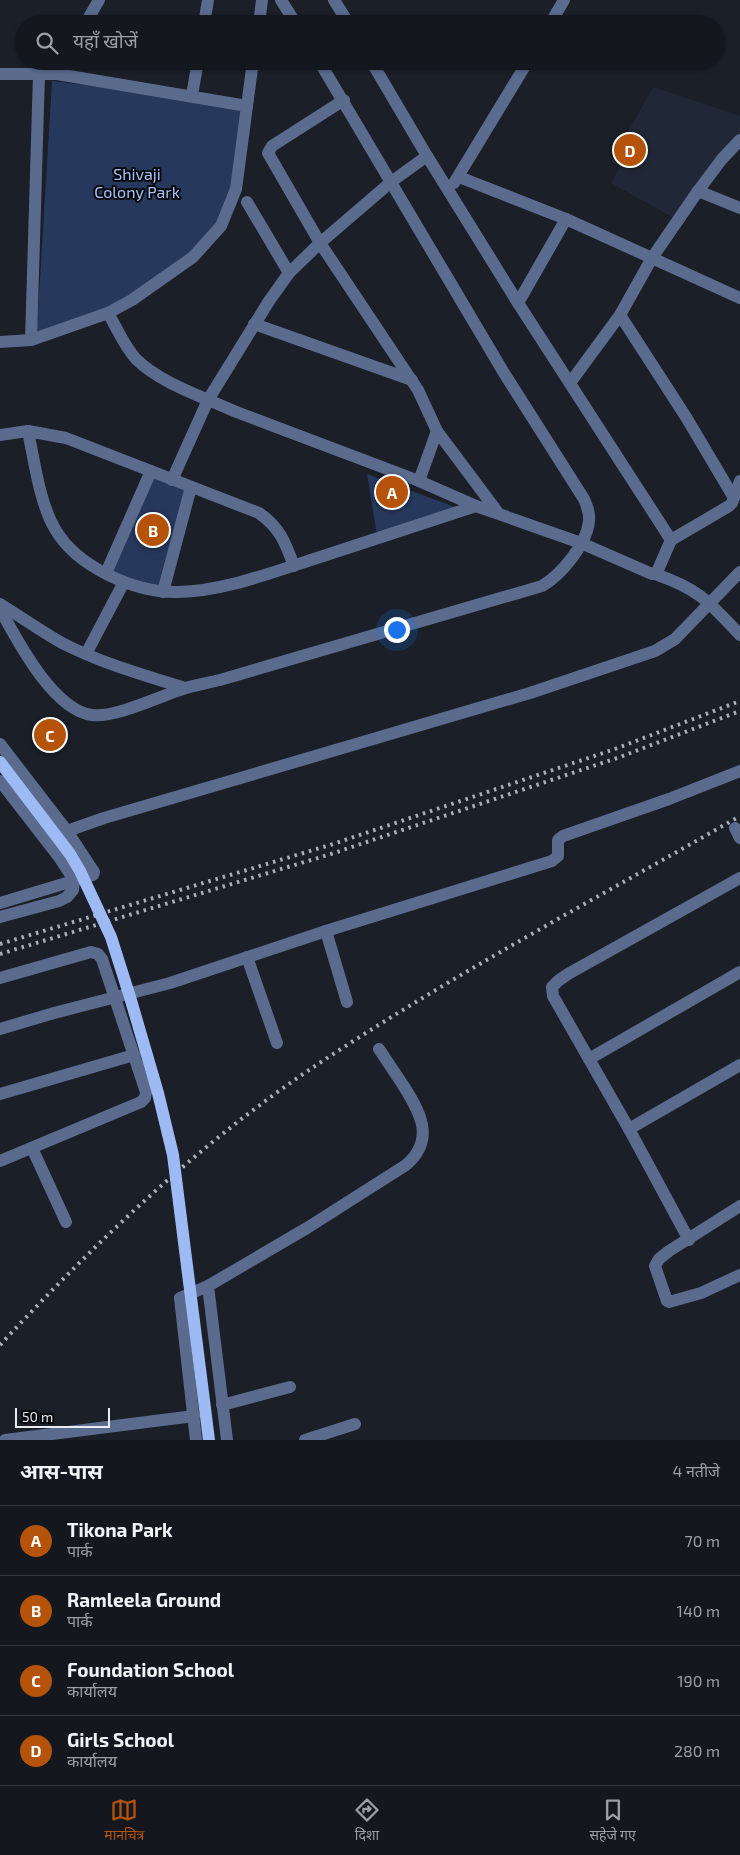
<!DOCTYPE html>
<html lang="hi">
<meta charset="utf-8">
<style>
:root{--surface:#14171e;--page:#21242b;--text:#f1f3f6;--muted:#9d9fa4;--line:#33363c;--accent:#b45309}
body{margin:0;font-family:"Exo 2","Noto Sans Devanagari",sans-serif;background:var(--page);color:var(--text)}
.scale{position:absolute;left:15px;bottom:12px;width:95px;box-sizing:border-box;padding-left:5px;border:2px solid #e9ecf3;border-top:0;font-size:14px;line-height:18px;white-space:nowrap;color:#e9ecf3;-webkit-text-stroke:4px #07090d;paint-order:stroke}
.you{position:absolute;left:396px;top:629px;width:18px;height:18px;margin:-12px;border:4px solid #fff;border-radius:50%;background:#1a73e8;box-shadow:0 0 0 8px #1a73e833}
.badge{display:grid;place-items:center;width:32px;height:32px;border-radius:50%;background:var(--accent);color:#fff;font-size:16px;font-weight:700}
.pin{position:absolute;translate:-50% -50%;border:2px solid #fff;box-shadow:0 1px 5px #0006}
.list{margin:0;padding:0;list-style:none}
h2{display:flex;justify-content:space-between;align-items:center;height:65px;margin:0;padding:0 20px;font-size:21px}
h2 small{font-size:16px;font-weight:400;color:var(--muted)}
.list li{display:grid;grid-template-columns:32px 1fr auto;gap:15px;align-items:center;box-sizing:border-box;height:70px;padding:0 20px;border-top:1px solid var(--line)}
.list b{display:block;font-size:19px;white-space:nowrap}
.list p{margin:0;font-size:16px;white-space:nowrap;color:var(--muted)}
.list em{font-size:16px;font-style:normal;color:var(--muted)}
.icon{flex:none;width:28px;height:28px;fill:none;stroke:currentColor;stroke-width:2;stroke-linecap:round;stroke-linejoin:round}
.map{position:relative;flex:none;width:740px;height:1440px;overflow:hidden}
.search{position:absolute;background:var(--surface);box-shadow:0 1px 4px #0004;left:15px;right:15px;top:15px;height:55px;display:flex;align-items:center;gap:12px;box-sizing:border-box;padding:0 18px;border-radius:28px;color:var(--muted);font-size:19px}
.sheet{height:345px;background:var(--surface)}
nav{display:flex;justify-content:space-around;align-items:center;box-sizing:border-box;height:70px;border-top:1px solid var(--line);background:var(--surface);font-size:14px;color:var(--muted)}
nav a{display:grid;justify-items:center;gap:2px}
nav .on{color:var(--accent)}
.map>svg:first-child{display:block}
</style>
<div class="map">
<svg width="740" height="1440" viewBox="0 0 740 1440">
<rect width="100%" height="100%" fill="#1a1f28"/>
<polygon fill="#202736" points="653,87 740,116 740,137 676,219 611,183 620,167 611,162"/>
<g fill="#27385d">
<polygon points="52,81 197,98 247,106 234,197 193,257 113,308 36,345"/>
<polygon points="367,474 460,509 377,535"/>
<polygon points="153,475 188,489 161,590 111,572"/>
</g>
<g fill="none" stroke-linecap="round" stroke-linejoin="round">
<g stroke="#5a6b8e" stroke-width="12">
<polyline points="281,0 296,24"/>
<polyline points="334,0 349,24"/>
<polyline points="85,24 99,0"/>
<polyline points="204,24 208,0"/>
<polyline points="259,24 262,0"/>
<polyline points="550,24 564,0"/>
<polyline points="371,61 427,156"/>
<polyline points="0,74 57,74 247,106"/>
<polyline points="57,74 64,61"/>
<polyline points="192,95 198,61"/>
<polyline points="344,100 272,146 268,153 320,243 418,390 437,431 499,514"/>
<polyline points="459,177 566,219 740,298"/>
<polyline points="454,183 528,61"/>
<polyline points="698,191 740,208"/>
<polyline points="247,202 289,273"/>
<polyline points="518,303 566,219"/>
<path d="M108 313C117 328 124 346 136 359 160 383 203 397 234 411L419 481 476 506 581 543 652 574 657 572 671 540 518 303 427 156 391 182 320 243 289 273 269 301 208 400 172 480"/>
<polyline points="620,315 686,417 734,498"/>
<polyline points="254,324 412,380"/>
<polyline points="31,340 39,74"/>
<polyline points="0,342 31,340 108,313 132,300 193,257 221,226 236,189 253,61"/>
<polyline points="570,383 620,315 652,258 698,191 722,159 740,140"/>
<path d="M28 431C34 460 40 504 55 529 77 567 135 593 178 592 224 591 270 573 314 559 368 541 422 524 476 506"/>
<path d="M0 435 28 431 66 438 259 513C280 528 285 542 294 566"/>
<polyline points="419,481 437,431"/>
<polyline points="671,540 729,506 732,503 740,481"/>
<polyline points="106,573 151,471"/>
<path d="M655 574C699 589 709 602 740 635"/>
<polyline points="163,592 191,487"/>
<path d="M0 604C21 617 41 631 62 643 101 663 143 675 185 688"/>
<path d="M0 609C17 640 53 710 92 715 116 718 160 696 183 689 195 685 208 683 220 680L542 586C561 575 587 544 589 521 590 513 587 506 584 499L504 373 319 61"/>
<polyline points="86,654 124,582"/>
<polyline points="0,744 67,831 94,872 93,875 0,903"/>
<polyline points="0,781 59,857 74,880 73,890 67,897 59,901 0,917"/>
<polyline points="735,828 740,838"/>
<polyline points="67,831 104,818 530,693 655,651 675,639 740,572"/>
<polyline points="326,931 347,1002"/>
<polyline points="247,957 277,1043"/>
<polyline points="0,978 91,952 98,954 102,959 146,1092 145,1098 141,1102 0,1161"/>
<polyline points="0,1029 54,1013 170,983 326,931 552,861 558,856 558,840 563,836 669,799 740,771"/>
<polyline points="589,1059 740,972"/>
<polyline points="0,1094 134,1055"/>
<polyline points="629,1129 740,1065"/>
<polyline points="32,1148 66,1222"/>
<polyline points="740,1206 669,1251 659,1259 655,1266 667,1301 669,1302 701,1293 740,1275"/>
<polyline points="689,1240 629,1129 553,996 552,987 558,981 568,974 740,878"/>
<polyline points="208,1286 227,1440"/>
<polyline points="222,1405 290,1387"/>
<polyline points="5,1440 194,1416"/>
<path d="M196 1440 180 1298 208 1286 307 1228 406 1165C436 1139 420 1112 403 1085 395 1073 387 1061 379 1049"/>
<polyline points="305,1440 355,1424"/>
</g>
<g stroke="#abafb6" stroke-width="4" stroke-dasharray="2.5 5" stroke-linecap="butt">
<polyline points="0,944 330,845 615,749 740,701"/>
<polyline points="0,954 331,854 620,757 740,711"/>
<path d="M0 1345C95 1243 196 1146 312 1068 450 976 597 898 740 816"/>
</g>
<polyline stroke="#9dbaf4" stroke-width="12" points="0,762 70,854 80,871 111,937 130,997 158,1093 173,1155 209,1440"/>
</g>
<g text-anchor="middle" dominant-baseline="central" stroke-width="4" stroke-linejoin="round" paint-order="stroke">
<g font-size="16" fill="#a9c3f9" stroke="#07090d">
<text x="137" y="173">Shivaji<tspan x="137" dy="18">Colony Park</tspan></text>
</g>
</g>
</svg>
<div class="scale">50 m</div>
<div class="you"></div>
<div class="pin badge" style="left:392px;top:492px">A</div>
<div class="pin badge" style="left:153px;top:530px">B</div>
<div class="pin badge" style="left:50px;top:735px">C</div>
<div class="pin badge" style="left:630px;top:150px">D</div>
<div class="search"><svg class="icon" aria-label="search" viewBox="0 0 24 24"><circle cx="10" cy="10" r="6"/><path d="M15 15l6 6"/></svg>यहाँ खोजें</div>
</div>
<section class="sheet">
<h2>आस-पास<small>4 नतीजे</small></h2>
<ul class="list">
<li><span class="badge">A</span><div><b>Tikona Park</b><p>पार्क</p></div><em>70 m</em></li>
<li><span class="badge">B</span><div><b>Ramleela Ground</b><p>पार्क</p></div><em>140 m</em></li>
<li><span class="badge">C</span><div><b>Foundation School</b><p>कार्यालय</p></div><em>190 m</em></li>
<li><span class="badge">D</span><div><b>Girls School</b><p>कार्यालय</p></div><em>280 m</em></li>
</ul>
</section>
<nav>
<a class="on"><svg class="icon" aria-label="map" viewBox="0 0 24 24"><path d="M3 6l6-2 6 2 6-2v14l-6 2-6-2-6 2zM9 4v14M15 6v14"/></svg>मानचित्र</a>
<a><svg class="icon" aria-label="directions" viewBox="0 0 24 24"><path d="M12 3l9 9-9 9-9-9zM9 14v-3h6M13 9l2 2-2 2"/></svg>दिशा</a>
<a><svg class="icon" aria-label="saved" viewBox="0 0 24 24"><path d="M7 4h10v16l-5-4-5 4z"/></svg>सहेजे गए</a>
</nav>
